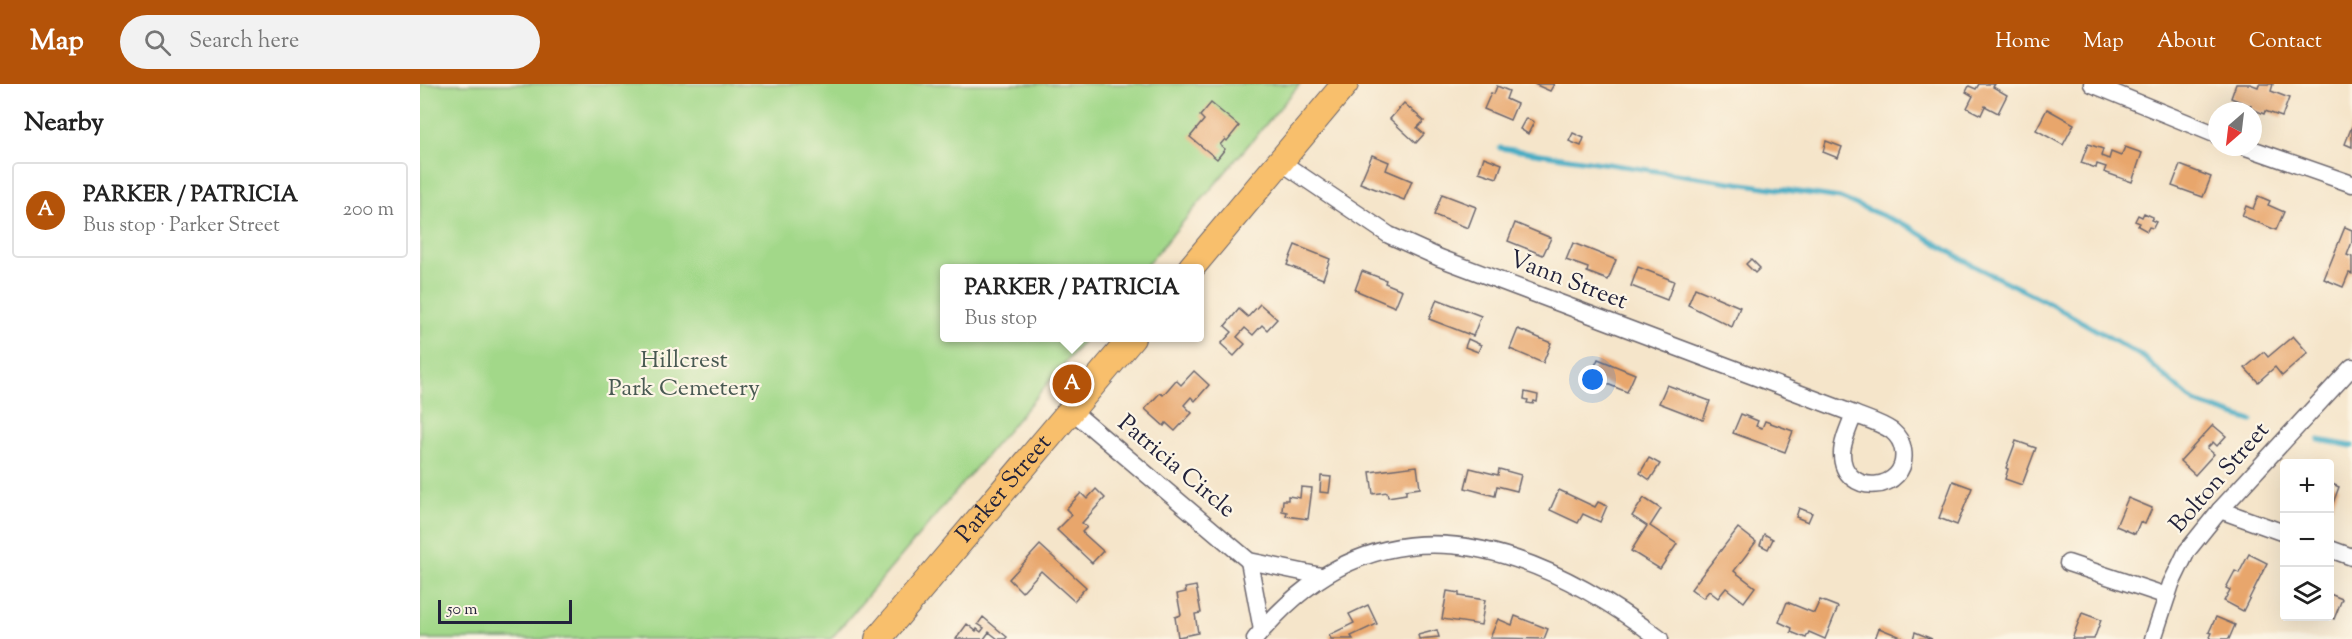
<!DOCTYPE html>
<meta charset="utf-8">
<style>
:root{--surface:#fff;--page:#f2f2f2;--text:#222;--muted:#767676;--line:#e0e0e0;--accent:#b45309}
body{margin:0;font-family:"Sorts Mill Goudy",serif;background:var(--page);color:var(--text)}
.controls{position:absolute;right:18px;bottom:18px;display:grid;overflow:hidden;border-radius:6px;box-shadow:0 6px 24px #0002}
.controls button{width:54px;height:54px;display:grid;place-items:center;padding:0;border:0;border-bottom:2px solid var(--line);background:var(--surface);color:var(--text);font:30px sans-serif}
.compass{position:absolute;left:1788px;top:18px;width:54px;height:54px;border-radius:50%;background:var(--surface);box-shadow:0 6px 24px #0002;rotate:208deg}
.scale{position:absolute;left:18px;bottom:15px;width:134px;box-sizing:border-box;padding-left:6px;border:3px solid #22223b;border-top:0;font-size:16px;line-height:21px;white-space:nowrap;color:#22223b;-webkit-text-stroke:4px #fcf5e5;paint-order:stroke}
.you{position:absolute;left:1173px;top:296px;width:21px;height:21px;margin:-15px;border:4px solid #fff;border-radius:50%;background:#1a73e8;box-shadow:0 0 0 9px #1a73e833}
.badge{display:grid;place-items:center;width:39px;height:39px;border-radius:50%;background:var(--accent);color:#fff;font-size:20px;font-weight:700}
.pin{position:absolute;translate:-50% -50%;border:3px solid #fff;box-shadow:0 2px 6px #0006}
.popup{position:absolute;left:520px;top:180px;width:264px;height:78px;box-sizing:border-box;display:grid;place-content:center;border-radius:6px;background:var(--surface);filter:drop-shadow(0 2px 4px #0005);font-size:20px;white-space:nowrap;color:var(--muted)}
.popup b{font-size:22px;color:var(--text)}
.popup::after{content:'';position:absolute;left:50%;top:100%;margin-left:-12px;border:12px solid transparent;border-top-color:var(--surface)}
.list{margin:0;padding:0;list-style:none}
h2{display:flex;justify-content:space-between;align-items:center;height:78px;margin:0;padding:0 24px;font-size:26px}
h2 small{font-size:20px;font-weight:400;color:var(--muted)}
.list li{display:grid;grid-template-columns:39px 1fr auto;gap:18px;align-items:center;box-sizing:border-box;height:96px;margin:0 12px 12px;padding:0 12px;border:2px solid var(--line);border-radius:6px}
.list b{display:block;font-size:22px;white-space:nowrap}
.list p{margin:0;font-size:20px;white-space:nowrap;color:var(--muted)}
.list em{font-size:20px;font-style:normal;color:var(--muted)}
.icon{flex:none;width:33px;height:33px;fill:none;stroke:currentColor;stroke-width:2;stroke-linecap:round;stroke-linejoin:round}
.map{position:relative;flex:none;width:1932px;height:555px;overflow:hidden}
header{display:flex;align-items:center;gap:36px;box-sizing:border-box;height:84px;padding:0 30px;background:var(--accent);color:#fff}
header strong{font-size:28px}
nav{display:flex;gap:33px;margin-inline-start:auto;font-size:21px}
.search{width:420px;height:54px;background:var(--page);display:flex;align-items:center;gap:15px;box-sizing:border-box;padding:0 21px;border-radius:33px;color:var(--muted);font-size:22px}
main{display:flex}
aside{flex:1;background:var(--surface)}
.map>svg:first-child{display:block}
</style>
<header>
<strong>Map</strong>
<div class="search"><svg class="icon" aria-label="search" viewBox="0 0 24 24"><circle cx="10" cy="10" r="6"/><path d="M15 15l6 6"/></svg>Search here</div>
<nav><a>Home</a><a>Map</a><a>About</a><a>Contact</a></nav>
</header>
<main>
<aside>
<h2>Nearby<small></small></h2>
<ul class="list">
<li><span class="badge">A</span><div><b>PARKER / PATRICIA</b><p>Bus stop · Parker Street</p></div><em>200 m</em></li>
</ul>
</aside>
<div class="map">
<svg width="1932" height="555" viewBox="0 0 1932 555">
<rect width="100%" height="100%" fill="#fcf5e5"/>
<filter id="ink" filterUnits="userSpaceOnUse"><feTurbulence type="fractalNoise" baseFrequency=".0167" numOctaves="2"/><feDisplacementMap in="SourceGraphic" scale="12" xChannelSelector="R" yChannelSelector="G"/><feConvolveMatrix kernelMatrix="1 2 1 2 8 2 1 2 1" color-interpolation-filters="sRGB"/></filter>
<filter id="wash" filterUnits="userSpaceOnUse"><feTurbulence type="fractalNoise" baseFrequency=".008" numOctaves="4" result="noise"/><feDisplacementMap in="SourceGraphic" scale="24" xChannelSelector="R" yChannelSelector="G"/><feGaussianBlur stdDeviation="1.35" result="paint"/><feColorMatrix in="noise" values="0 0 0 0 0 0 0 0 0 0 0 0 0 0 0 0 0 1.4 0 .05"/><feComposite in="paint" operator="in"/></filter>
<g filter="url(#wash)">
<rect width="100%" height="100%" fill="#f5e5ca"/>
<polygon fill="#a2d889" stroke="#627d62" stroke-width="1.5" points="0,0 880,0 724,184 524,184 524,254 666,254 411,555 0,555"/>
<g fill="none" stroke-linecap="round" stroke-linejoin="round">
<g stroke="#44acc4" stroke-width="5">
<polyline points="1080,64 1420,114 1488,142 1552,181 1631,220 1723,273 1774,318 1832,337"/>
<polyline points="1899,356 1932,362"/>
</g>
</g>
<g id="blocks">
<g fill="#e8a66c">
<polygon points="1114,0 1134,0 1130,7"/>
<polygon points="1559,0 1575,0 1573,3 1587,11 1578,29 1565,22 1561,31 1547,24 1553,12 1546,8 1549,2 1556,5"/>
<polygon points="1816,0 1830,0 1838,3 1839,0 1853,0 1851,7 1869,14 1862,33 1845,27 1844,30 1830,24 1831,22 1811,14"/>
<polygon points="1077,2 1089,7 1086,15 1097,20 1090,36 1064,25 1071,9 1074,10"/>
<polygon points="791,19 819,42 807,57 805,55 800,61 805,65 797,75 770,53 784,36 780,32"/>
<polygon points="984,19 1004,37 997,44 1004,50 996,59 970,35"/>
<polygon points="1627,25 1654,40 1643,61 1616,46"/>
<polygon points="1106,34 1114,38 1108,50 1100,45"/>
<polygon points="1932,42 1932,63 1925,60"/>
<polygon points="1153,49 1164,54 1161,62 1149,57"/>
<polygon points="1406,57 1422,63 1418,74 1403,68"/>
<polygon points="1668,60 1683,65 1681,72 1689,75 1691,68 1701,72 1705,63 1722,69 1712,98 1684,88 1686,83 1677,80 1676,84 1661,79"/>
<polygon points="952,71 969,78 966,86 992,97 984,116 940,99"/>
<polygon points="1064,73 1082,80 1077,94 1059,88"/>
<polygon points="1760,81 1791,93 1783,113 1752,102"/>
<polygon points="1022,110 1056,123 1048,144 1014,131"/>
<polygon points="1838,112 1850,117 1848,121 1864,128 1856,146 1822,132 1826,122 1833,125"/>
<polygon points="1724,129 1733,133 1731,136 1736,138 1733,144 1729,143 1727,147 1718,142 1720,139 1715,137 1718,131 1722,133"/>
<polygon points="1095,139 1131,154 1123,171 1088,157"/>
<polygon points="1925,143 1932,146 1932,158 1927,171 1932,173 1932,190 1929,189 1923,203 1904,195"/>
<polygon points="1153,159 1196,176 1188,196 1167,188 1168,184 1146,176"/>
<polygon points="875,161 910,175 903,195 867,181"/>
<polygon points="1331,175 1340,184 1335,189 1326,180"/>
<polygon points="1218,183 1254,197 1247,216 1211,202"/>
<polygon points="942,187 966,196 965,199 982,206 975,223 935,206"/>
<polygon points="1275,204 1320,223 1312,243 1268,221"/>
<polygon points="1017,215 1061,232 1053,252 1009,235"/>
<polygon points="840,220 857,235 847,246 842,241 833,251 825,244 817,253 825,260 814,272 801,260 812,248 805,242 819,225 828,233"/>
<polygon points="1098,245 1131,259 1123,279 1090,265"/>
<polygon points="1873,252 1888,269 1862,292 1855,283 1838,298 1825,284 1844,268 1848,273"/>
<polygon points="1048,255 1061,261 1058,268 1045,263"/>
<polygon points="1178,275 1215,290 1207,308 1170,293"/>
<polygon points="774,287 789,301 775,317 771,313 764,321 772,329 755,347 746,339 744,342 725,325 740,309 743,311 756,296 761,301"/>
<polygon points="1247,301 1290,317 1283,336 1239,319"/>
<polygon points="1105,308 1118,311 1117,318 1114,317 1113,320 1107,319 1108,316 1104,315"/>
<polygon points="1321,330 1338,337 1336,342 1342,344 1345,337 1373,347 1365,368 1313,349"/>
<polygon points="1793,341 1806,352 1797,362 1793,358 1787,364 1794,370 1775,391 1760,377"/>
<polygon points="1596,357 1616,364 1602,401 1585,395 1588,385 1586,384"/>
<polygon points="1229,374 1240,380 1230,396 1220,389"/>
<polygon points="997,382 1000,404 986,406 986,410 968,413 967,408 953,410 950,388"/>
<polygon points="1050,384 1078,391 1079,385 1101,391 1097,407 1077,402 1075,412 1045,404"/>
<polygon points="901,392 911,393 909,409 900,408"/>
<polygon points="1533,397 1552,404 1537,441 1519,434"/>
<polygon points="1910,399 1919,403 1910,427"/>
<polygon points="881,403 892,404 888,435 866,432 867,428 862,427 863,416 868,416 868,412 880,414"/>
<polygon points="676,405 685,414 662,439 667,443 662,448 683,467 672,479 637,446 652,431 646,425 661,409 667,415"/>
<polygon points="1139,406 1175,423 1178,418 1187,422 1180,438 1163,430 1158,439 1130,426"/>
<polygon points="1224,414 1241,425 1230,442 1257,460 1240,485 1211,467 1227,442 1212,432"/>
<polygon points="1708,414 1732,424 1725,440 1720,438 1715,450 1696,442"/>
<polygon points="1379,424 1392,429 1388,438 1376,433"/>
<polygon points="1318,444 1336,458 1314,487 1335,503 1324,518 1306,504 1298,514 1289,507 1283,514 1271,505"/>
<polygon points="1344,450 1353,455 1348,465 1340,461"/>
<polygon points="620,461 666,503 654,517 621,487 602,508 589,495"/>
<polygon points="1829,470 1847,479 1823,527 1804,517 1810,506 1806,504 1815,487 1819,489"/>
<polygon points="776,502 781,529 775,530 778,549 758,553 755,533 761,531 757,510 766,508 765,504"/>
<polygon points="1027,507 1039,509 1039,512 1065,516 1061,541 1022,535"/>
<polygon points="1910,510 1922,515 1914,535 1910,533"/>
<polygon points="1400,516 1418,523 1405,555 1389,548 1386,554 1371,548 1372,544 1359,538 1367,518 1394,529"/>
<polygon points="948,521 957,540 931,552 933,555 911,555 909,551 934,539 929,530"/>
<polygon points="1662,529 1681,536 1674,555 1652,555"/>
<polygon points="1095,532 1128,545 1124,555 1070,554 1078,535 1092,541"/>
<polygon points="563,533 587,553 585,555 578,555 569,548 564,555 536,555 547,540 556,547 557,545 561,548 564,544 558,540"/>
<polygon points="1796,533 1815,541 1809,555 1789,555 1792,549 1789,548"/>
<polygon points="1459,544 1486,555 1455,555"/>
<polygon points="1017,546 1019,553 999,555 998,551"/>
<polygon points="1495,548 1512,555 1493,555"/>
</g>
</g>
</g>
<g filter="url(#ink)">
<use href="#blocks" fill-opacity="0" stroke="#6c666d" stroke-width="1.5"/>
<g fill="none" stroke-linecap="round" stroke-linejoin="round">
<defs>
<g id="street">
<polyline points="1672,0 1797,51"/>
<polyline points="1826,63 1932,100"/>
<path d="M861 78 969 151 1020 174 1434 330C1446 335 1461 339 1472 347 1478 352 1482 359 1483 366 1490 409 1422 414 1422 370 1422 358 1429 343 1434 330"/>
<polyline points="651,326 829,477 901,492"/>
<polyline points="1800,426 1864,449"/>
<polyline points="1910,465 1932,473"/>
<polyline points="829,477 842,546"/>
<polyline points="1648,479 1747,512"/>
<path d="M835 555C956 406 1105 454 1240 555"/>
<polyline points="1733,555 1751,500 1767,467 1800,426 1932,283"/>
</g>
<g id="primary">
<polyline points="771,184 925,0"/>
<path id="s1" d="M458 555 712 254"/>
</g>
</defs>
<use href="#street" stroke="#6c666d" stroke-width="19"/>
<use href="#primary" stroke="#6c666d" stroke-width="28"/>
<use href="#street" stroke="#fff" stroke-width="16"/>
<use href="#primary" stroke="#f8bf6c" stroke-width="26"/>
</g>
</g>
<g text-anchor="middle" dominant-baseline="central" stroke-width="4.5" stroke-linejoin="round" paint-order="stroke">
<g font-size="24" fill="#22223b" stroke="#fcf5e5">
<text transform="translate(1148 197) rotate(21)">Vann Street</text>
<text transform="translate(756 383) rotate(40)">Patricia Circle</text>
<text transform="translate(1800 394) rotate(-49)">Bolton Street</text>
<text stroke="none"><textPath href="#s1" startOffset="196">Parker Street</textPath></text>
</g>
<g font-size="24" fill="#485952" stroke="#fcf5e5">
<text x="264" y="277">Hillcrest<tspan x="264" dy="28">Park Cemetery</tspan></text>
</g>
</g>
</svg>
<div class="controls">
<button>+</button>
<button>−</button>
<button><svg class="icon" aria-label="layers" viewBox="0 0 24 24"><path d="M12 4l9 5-9 5-9-5zM3 14l9 5 9-5"/></svg></button>
</div>
<svg class="compass" viewBox="-18 -18 36 36"><path d="M0-13l5 13h-10z" fill="#e53935"/><path d="M0 13l5-13h-10z" fill="#767676"/></svg>
<div class="scale">50 m</div>
<div class="you"></div>
<div class="pin badge" style="left:652px;top:300px">A</div>
<div class="popup"><b>PARKER / PATRICIA</b>Bus stop</div>
</div>
</main>
